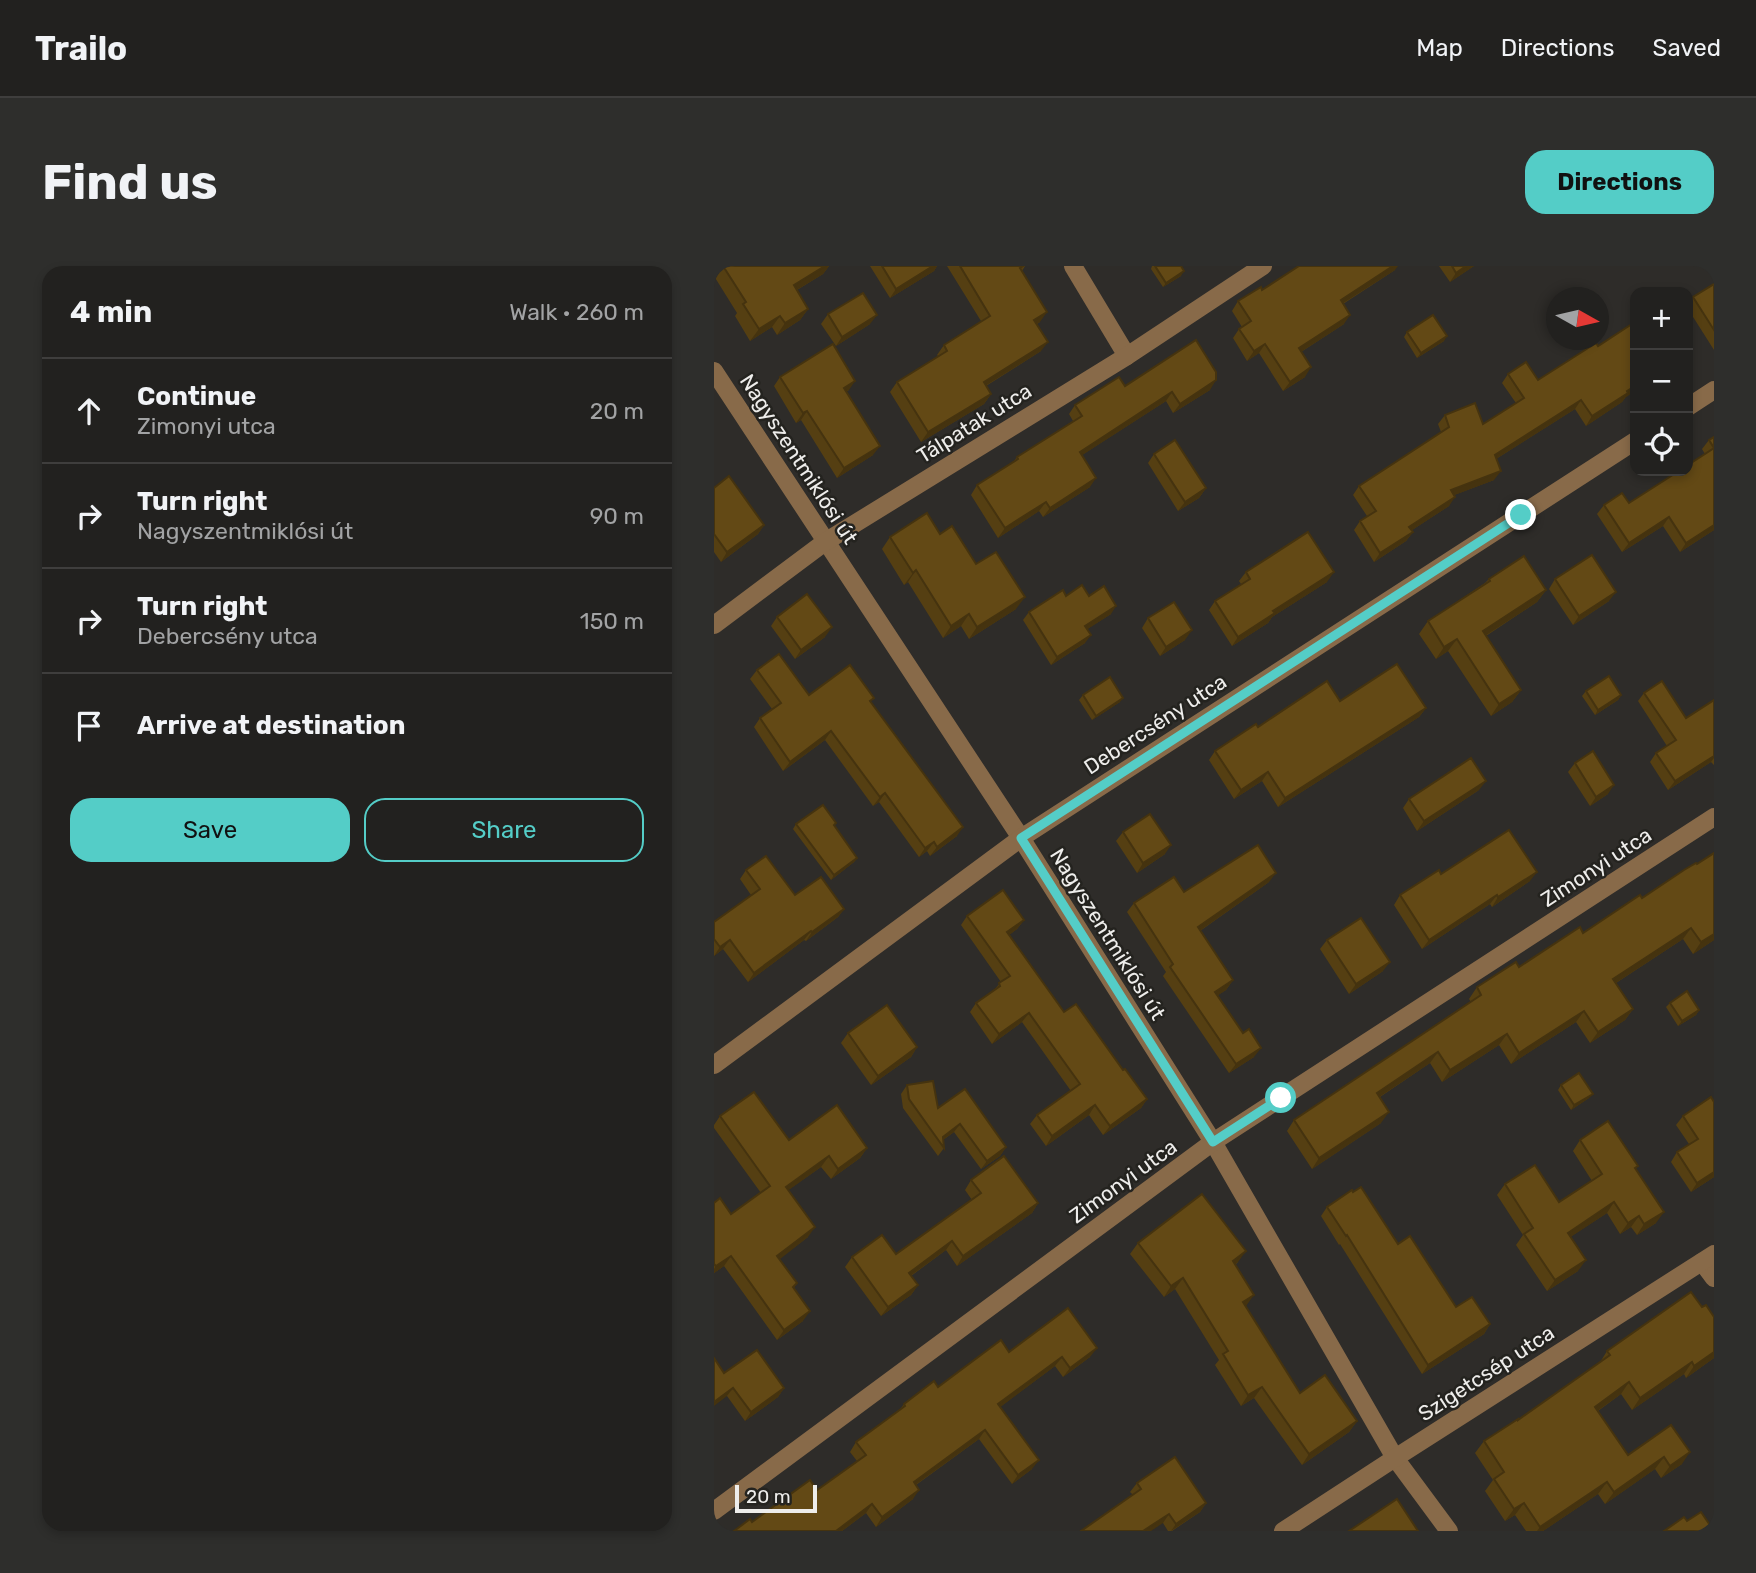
<!DOCTYPE html>
<meta charset="utf-8">
<style>
:root{--surface:#22211f;--page:#2e2e2c;--text:#f1f3f6;--muted:#a2a3a4;--line:#3f3e3d;--accent:#54cdc7}
body{margin:0;font-family:Rubik,sans-serif;background:var(--page);color:var(--text)}
.controls{position:absolute;right:21px;top:21px;display:grid;overflow:hidden;border-radius:14px;box-shadow:0 4px 10px #0003}
.controls button{width:63px;height:63px;display:grid;place-items:center;padding:0;border:0;border-bottom:2px solid var(--line);background:var(--surface);color:var(--text);font:35px sans-serif}
.compass{position:absolute;left:832px;top:21px;width:63px;height:63px;border-radius:50%;background:var(--surface);box-shadow:0 4px 10px #0003;rotate:98deg}
.scale{position:absolute;left:21px;bottom:18px;width:82px;box-sizing:border-box;padding-left:7px;border:4px solid #eeedeb;border-top:0;font-size:19px;line-height:24px;white-space:nowrap;color:#eeedeb;-webkit-text-stroke:5px #24231f;paint-order:stroke}
.stop{position:absolute;width:21px;height:21px;margin:-16px;border:5px solid #54cdc7;border-radius:50%;background:#fff}
.stop.end{background:#54cdc7;border-color:#fff;box-shadow:0 2px 7px #0008}
.list{margin:0;padding:0;list-style:none}
h2{display:flex;justify-content:space-between;align-items:center;height:91px;margin:0;padding:0 28px;font-size:30px}
h2 small{font-size:23px;font-weight:400;color:var(--muted)}
.list li{display:grid;grid-template-columns:46px 1fr auto;gap:21px;align-items:center;box-sizing:border-box;height:105px;padding:0 28px;border-top:2px solid var(--line)}
.list b{display:block;font-size:26px;white-space:nowrap}
.list p{margin:0;font-size:23px;white-space:nowrap;color:var(--muted)}
.list em{font-size:23px;font-style:normal;color:var(--muted)}
.actions{display:flex;gap:14px;padding:21px 28px}
.actions a{flex:1;padding:16px 0;border:2px solid var(--accent);border-radius:21px;text-align:center;font-size:24px;color:var(--accent)}
.actions .main{background:var(--accent);color:#111}
.icon{flex:none;width:38px;height:38px;fill:none;stroke:currentColor;stroke-width:2;stroke-linecap:round;stroke-linejoin:round}
.map{position:relative;flex:none;width:1000px;height:1265px;overflow:hidden;border-radius:21px}
header{display:flex;align-items:center;gap:42px;box-sizing:border-box;height:98px;padding:0 35px;background:var(--surface);border-bottom:2px solid var(--line)}
header strong{font-size:33px}
nav{display:flex;gap:38px;margin-inline-start:auto;font-size:24px}
.intro{display:flex;align-items:center;justify-content:space-between;box-sizing:border-box;height:168px;padding:0 42px}
h1{margin:0;font-size:49px}
.button{padding:18px 32px;border-radius:21px;background:var(--accent);color:#111;font-size:24px;font-weight:700}
main{display:flex;gap:42px;padding:0 42px}
aside{flex:1;background:var(--surface);border-radius:21px;box-shadow:0 4px 10px #0003}
.map>svg:first-child{display:block}
</style>
<header>
<strong>Trailo</strong>
<nav><a>Map</a><a>Directions</a><a>Saved</a></nav>
</header>
<div class="intro"><h1>Find us</h1><a class="button">Directions</a></div>
<main>
<aside>
<h2>4 min<small>Walk · 260 m</small></h2>
<ul class="list">
<li><svg class="icon" aria-label="ahead" viewBox="0 0 24 24"><path d="M12 20V5M6 11l6-6 6 6"/></svg><div><b>Continue</b><p>Zimonyi utca</p></div><em>20 m</em></li>
<li><svg class="icon" aria-label="right" viewBox="0 0 24 24"><path d="M7 20v-9h11M14 6l5 5-5 5"/></svg><div><b>Turn right</b><p>Nagyszentmiklósi út</p></div><em>90 m</em></li>
<li><svg class="icon" aria-label="right" viewBox="0 0 24 24"><path d="M7 20v-9h11M14 6l5 5-5 5"/></svg><div><b>Turn right</b><p>Debercsény utca</p></div><em>150 m</em></li>
<li><svg class="icon" aria-label="arrive" viewBox="0 0 24 24"><path d="M6 21V4h12l-3 4 3 4H6"/></svg><div><b>Arrive at destination</b></div></li>
</ul>
<div class="actions"><a class="main">Save</a><a>Share</a></div>
</aside>
<div class="map">
<svg width="1000" height="1265" viewBox="0 0 1000 1265">
<rect width="100%" height="100%" fill="#2e2c29"/>
<g fill="none" stroke-linecap="round" stroke-linejoin="round">
<g stroke="#886a49" stroke-width="18">
<polyline points="359,0 413,90"/>
<polyline points="0,105 307,572 499,876 681,1192 735,1265"/>
<polyline points="974,141 1000,124"/>
<polyline points="0,359 111,276 413,90 549,0"/>
<polyline points="0,799 307,572 921,175"/>
<polyline points="988,996 1000,1012"/>
<polyline points="0,1245 499,876 1000,551"/>
<polyline points="569,1265 681,1192 1000,988"/>
</g>
</g>
<g fill="#553f12">
<polygon points="0,0 115,0 109,8 83,24 94,43 86,54 63,69 58,61 36,75 21,50 23,47 0,10"/>
<polygon points="156,0 223,0 220,5 176,32"/>
<polygon points="233,0 311,0 308,5 326,56 323,58 327,85 272,120 277,128 270,138 207,176 176,126 183,116 224,90 223,89 230,79 267,55"/>
<polygon points="438,0 467,0 467,10 449,21 437,3"/>
<polygon points="725,0 760,0 736,16"/>
<polygon points="681,4 629,38 630,58 587,86 591,111 569,125 545,87 533,95 519,72 525,63 528,61 518,45 524,35 548,24"/>
<polygon points="1000,18 1000,84 974,43 974,39 979,31"/>
<polygon points="114,48 156,58 122,80 107,58"/>
<polygon points="693,66 730,75 703,92 690,71"/>
<polygon points="794,108 911,132 908,136 872,160 861,143 782,193 780,214 740,229 735,240 698,264 699,266 692,275 660,296 640,264 646,255 653,250 639,229 645,220 727,166 724,158 731,149 769,158 802,137 788,117"/>
<polygon points="66,111 135,124 132,126 159,189 123,212 87,154 82,157 60,120"/>
<polygon points="411,120 496,124 459,147 452,135 368,189 376,221 329,251 325,245 284,272 257,229 263,219 300,195 303,191 359,155 355,148 361,139"/>
<polygon points="1000,171 1000,264 966,286 949,260 908,286 883,248 890,239 915,237 991,188 988,183 995,174"/>
<polygon points="440,188 492,222 485,232 464,245 434,197"/>
<polygon points="0,222 50,259 44,268 7,296 0,286"/>
<polygon points="226,268 262,298 302,343 255,373 247,360 229,372 194,316 190,319 168,283 176,271"/>
<polygon points="532,306 613,316 558,351 554,357 518,380 495,344 501,335 527,318 525,315"/>
<polygon points="775,313 832,324 823,336 772,370 807,424 798,436 777,450 734,385 722,393 705,368 714,355 771,317"/>
<polygon points="841,313 895,335 859,359 835,323"/>
<polygon points="352,330 375,330 397,348 373,363 371,377 337,399 309,354 315,346"/>
<polygon points="63,351 111,371 81,393 57,360"/>
<polygon points="434,352 471,374 446,390 428,362"/>
<polygon points="43,404 95,429 157,436 243,570 216,590 213,585 205,591 165,536 159,540 111,474 69,505 40,461 46,452 58,443 36,413"/>
<polygon points="872,425 907,429 904,434 881,449 868,430"/>
<polygon points="930,427 972,452 1000,434 1000,499 997,496 954,524 936,496 942,487 953,480 924,435"/>
<polygon points="369,429 406,436 378,454 365,434"/>
<polygon points="626,435 712,442 705,451 564,541 548,515 520,533 495,494 501,485"/>
<polygon points="861,497 894,528 876,540 854,506"/>
<polygon points="765,524 703,565 689,542 695,533"/>
<polygon points="122,557 120,560 143,592 140,596 117,614 79,563 82,558"/>
<polygon points="409,566 451,588 423,607 402,575"/>
<polygon points="32,604 81,629 130,643 124,651 92,675 90,674 34,716 9,683 0,690 0,656 37,629 26,613"/>
<polygon points="727,608 816,615 778,641 776,638 708,683 680,639 686,629"/>
<polygon points="555,616 486,665 519,714 512,724 504,729 540,791 515,807 449,710 452,706 413,646 420,637 470,626"/>
<polygon points="928,632 1000,674 979,688 969,673 902,717 919,743 911,754 876,777 862,756 797,798 785,779 728,816 716,797 666,831 667,857 598,903 573,865 580,854 757,736 755,733 763,721 805,701 869,667"/>
<polygon points="253,650 310,654 303,663 295,669 350,746 409,804 433,833 427,842 389,869 375,849 332,880 316,858 323,849 357,825 308,756 278,778 256,746 262,737 280,724 287,716 247,659"/>
<polygon points="613,674 669,705 635,728 606,683"/>
<polygon points="956,737 985,744 982,749 964,760 952,741"/>
<polygon points="134,767 203,781 197,791 157,819 127,777"/>
<polygon points="193,819 224,842 292,881 286,890 267,903 240,866 229,874 230,882 224,890 189,842 187,828"/>
<polygon points="847,819 875,832 857,844 844,824"/>
<polygon points="997,831 1000,911 977,926 957,896 963,886 975,878 962,859 969,850"/>
<polygon points="6,850 75,874 153,882 146,892 117,913 107,901 74,924 94,971 65,993 83,1017 80,1022 89,1055 63,1074 10,1000 0,1007 0,937 17,948 47,927 0,862 0,859"/>
<polygon points="866,874 922,903 942,957 923,969 917,961 906,968 893,947 856,971 864,1005 833,1025 802,979 809,969 783,929 791,918 845,936 878,915 859,885"/>
<polygon points="257,914 324,937 318,947 243,1000 232,984 197,1010 204,1019 197,1029 167,1050 131,1001 138,991 182,988 258,934 251,924"/>
<polygon points="613,941 684,978 742,1041 776,1058 770,1068 708,1108 626,978 625,979 607,950"/>
<polygon points="424,977 524,996 521,999 532,1040 586,1127 643,1155 635,1166 588,1199 540,1132 527,1140 501,1099 505,1094 461,1023 450,1031 416,988"/>
<polygon points="988,1041 1000,1051 1000,1092 972,1112 970,1108 918,1144 907,1128 884,1145 914,1189 957,1159 968,1198 947,1212 941,1203 891,1238 884,1228 829,1265 812,1265 801,1249 791,1255 771,1225 779,1214 761,1187 770,1175 804,1154 885,1098 893,1085"/>
<polygon points="295,1086 376,1091 349,1111 341,1100 286,1141 318,1203 298,1218 265,1173 202,1219 199,1233 162,1261 152,1247 128,1265 20,1265 103,1224 143,1195 136,1186 142,1176 184,1146 190,1138"/>
<polygon points="10,1107 70,1122 64,1131 31,1155 13,1130"/>
<polygon points="423,1217 492,1237 486,1246 458,1265 454,1265 449,1257 416,1226"/>
</g>
<g fill="#45330f">
<polygon points="111,0 115,0 109,8 71,31 80,19"/>
<polygon points="219,0 223,0 220,5 176,32 182,23"/>
<polygon points="679,0 684,0 681,4 620,43 627,34"/>
<polygon points="752,0 760,0 736,16 742,7"/>
<polygon points="470,5 467,10 449,21 452,17"/>
<polygon points="94,43 86,54 63,69 71,57"/>
<polygon points="333,46 326,56 313,64 320,54"/>
<polygon points="163,49 156,58 122,80 128,71"/>
<polygon points="636,49 630,58 579,91 585,82"/>
<polygon points="66,50 58,61 36,75 45,63"/>
<polygon points="733,70 730,75 703,92 707,87"/>
<polygon points="334,76 327,85 263,125 270,116"/>
<polygon points="551,78 545,87 533,95 540,85"/>
<polygon points="597,101 591,111 569,125 576,116"/>
<polygon points="502,114 496,124 459,147 466,138"/>
<polygon points="141,115 135,124 123,131 130,122"/>
<polygon points="921,120 921,125 911,132 908,136 872,160 878,150"/>
<polygon points="458,126 452,135 359,195 366,186"/>
<polygon points="277,128 270,138 207,176 214,166"/>
<polygon points="867,134 861,143 774,198 781,189"/>
<polygon points="93,145 87,154 82,157 89,147"/>
<polygon points="166,180 159,189 123,212 130,202"/>
<polygon points="787,205 780,214 730,233 737,224"/>
<polygon points="382,212 376,221 329,251 336,242"/>
<polygon points="492,222 485,232 464,245 471,236"/>
<polygon points="741,231 735,240 689,270 695,261"/>
<polygon points="332,236 325,245 284,272 291,262"/>
<polygon points="955,251 949,260 908,286 915,277"/>
<polygon points="50,259 44,268 7,296 13,286"/>
<polygon points="1000,259 1000,264 966,286 972,277"/>
<polygon points="699,266 692,275 660,296 666,287"/>
<polygon points="202,304 194,316 190,319 199,307"/>
<polygon points="620,306 613,316 558,351 554,357 518,380 524,371 559,345"/>
<polygon points="832,324 823,336 760,377 769,365"/>
<polygon points="902,326 895,335 859,359 865,350"/>
<polygon points="311,331 302,343 255,373 263,361"/>
<polygon points="402,340 397,348 366,368 371,360"/>
<polygon points="255,348 247,360 229,372 237,360"/>
<polygon points="118,361 111,371 81,393 87,384"/>
<polygon points="478,364 471,374 446,390 452,381"/>
<polygon points="377,369 371,377 337,399 343,391"/>
<polygon points="743,373 734,385 722,393 730,381"/>
<polygon points="807,424 798,436 777,450 785,438"/>
<polygon points="907,429 904,434 881,449 884,444"/>
<polygon points="409,432 406,436 378,454 382,450"/>
<polygon points="712,442 705,451 564,541 571,532"/>
<polygon points="117,465 111,474 69,505 76,496"/>
<polygon points="1000,490 1000,492 997,496 954,524 961,515"/>
<polygon points="554,506 548,515 520,533 527,524"/>
<polygon points="772,515 765,524 703,565 710,555"/>
<polygon points="900,519 894,528 876,540 882,531"/>
<polygon points="171,527 165,536 159,540 166,531"/>
<polygon points="249,561 243,570 216,590 223,581"/>
<polygon points="220,576 213,585 205,591 211,582"/>
<polygon points="457,579 451,588 423,607 429,597"/>
<polygon points="143,592 140,596 117,614 120,609"/>
<polygon points="823,606 816,615 778,641 784,631"/>
<polygon points="562,607 555,616 477,671 484,661"/>
<polygon points="783,629 776,638 708,683 715,674"/>
<polygon points="130,643 124,651 92,675 98,666"/>
<polygon points="310,654 303,663 287,675 293,666"/>
<polygon points="977,662 969,673 891,724 899,713"/>
<polygon points="97,665 90,674 34,716 40,707"/>
<polygon points="1000,668 1000,674 979,688 987,676"/>
<polygon points="16,674 9,683 0,690 6,681"/>
<polygon points="676,696 669,705 635,728 642,718"/>
<polygon points="519,714 512,724 495,735 501,726"/>
<polygon points="919,743 911,754 876,777 884,766"/>
<polygon points="985,744 982,749 964,760 968,755"/>
<polygon points="870,745 862,756 797,798 805,787"/>
<polygon points="315,747 308,756 278,778 285,768"/>
<polygon points="793,768 785,779 728,816 736,804"/>
<polygon points="203,781 197,791 157,819 164,810"/>
<polygon points="547,782 540,791 515,807 522,798"/>
<polygon points="724,786 716,797 655,838 663,827"/>
<polygon points="879,828 875,832 857,844 860,839"/>
<polygon points="433,833 427,842 389,869 396,860"/>
<polygon points="381,839 375,849 332,880 338,870"/>
<polygon points="675,846 667,857 598,903 605,892"/>
<polygon points="246,858 240,866 226,876 229,871"/>
<polygon points="292,881 286,890 267,903 273,895"/>
<polygon points="153,882 146,892 117,913 124,903"/>
<polygon points="115,890 107,901 65,931 72,921"/>
<polygon points="1000,906 1000,911 977,926 983,917"/>
<polygon points="900,936 893,947 846,978 854,967"/>
<polygon points="324,937 318,947 243,1000 249,990"/>
<polygon points="950,946 942,957 923,969 930,958"/>
<polygon points="925,950 917,961 906,968 914,957"/>
<polygon points="101,961 94,971 56,1001 63,990"/>
<polygon points="238,975 232,984 188,1016 195,1007"/>
<polygon points="532,985 524,996 511,1006 519,995"/>
<polygon points="17,990 10,1000 0,1007 0,1003 2,1000"/>
<polygon points="872,994 864,1005 833,1025 841,1014"/>
<polygon points="469,1012 461,1023 450,1031 457,1020"/>
<polygon points="204,1019 197,1029 167,1050 174,1041"/>
<polygon points="540,1029 532,1040 521,1047 529,1036"/>
<polygon points="96,1045 89,1055 63,1074 70,1064"/>
<polygon points="776,1058 770,1068 708,1108 714,1099"/>
<polygon points="383,1082 376,1091 349,1111 356,1102"/>
<polygon points="1000,1086 1000,1092 972,1112 980,1100"/>
<polygon points="348,1091 341,1100 277,1148 284,1138"/>
<polygon points="978,1096 970,1108 918,1144 926,1132"/>
<polygon points="915,1116 907,1128 872,1153 881,1141"/>
<polygon points="548,1121 540,1132 527,1140 534,1129"/>
<polygon points="19,1122 13,1130 0,1140 0,1136"/>
<polygon points="70,1122 64,1131 31,1155 37,1146"/>
<polygon points="643,1155 635,1166 588,1199 595,1188"/>
<polygon points="271,1164 265,1173 193,1225 200,1216"/>
<polygon points="976,1186 968,1198 947,1212 956,1200"/>
<polygon points="950,1191 941,1203 891,1238 900,1226"/>
<polygon points="325,1194 318,1203 298,1218 304,1209"/>
<polygon points="893,1216 884,1228 829,1265 823,1265 826,1261"/>
<polygon points="205,1224 199,1233 162,1261 168,1251"/>
<polygon points="492,1237 486,1246 457,1265 462,1258"/>
<polygon points="810,1237 801,1249 791,1255 800,1243"/>
<polygon points="158,1238 152,1247 128,1265 122,1265"/>
<polygon points="455,1248 449,1257 437,1265 429,1265"/>
</g>
<g fill="#634915" stroke="#45330f" stroke-width="2">
<polygon points="9,0 111,0 80,19 94,43 71,57 66,50 45,63 29,38 32,36"/>
<polygon points="168,0 219,0 182,23"/>
<polygon points="246,0 309,0 306,2 333,46 320,54 334,76 270,116 277,128 214,166 183,116 233,85 230,79 276,50"/>
<polygon points="441,0 467,0 470,5 452,17"/>
<polygon points="585,0 679,0 627,34 636,49 585,82 597,101 576,116 551,78 540,85 525,63 537,55 524,35 547,21 548,24"/>
<polygon points="738,0 752,0 742,7"/>
<polygon points="1000,18 1000,64 979,31"/>
<polygon points="149,27 163,49 128,71 114,48"/>
<polygon points="719,49 733,70 707,87 693,66"/>
<polygon points="921,56 921,120 913,125 914,127 878,150 867,134 781,189 787,205 737,224 741,231 695,261 699,266 666,287 646,255 662,245 645,220 735,161 731,149 761,137 769,158 810,132 794,108 812,96 824,114 882,77 884,80"/>
<polygon points="482,74 502,106 502,114 466,138 458,126 366,186 382,212 336,242 332,236 291,262 263,219 304,193 303,191 368,150 361,139 405,111 411,120"/>
<polygon points="119,78 141,115 130,122 166,180 130,202 93,145 89,147 66,111"/>
<polygon points="1000,171 1000,259 972,277 955,251 915,277 890,239 908,227 915,237 965,205 974,205 974,199 1000,182 995,174"/>
<polygon points="461,174 492,222 471,236 440,188"/>
<polygon points="15,210 50,259 13,286 0,268 0,222"/>
<polygon points="213,247 226,268 238,260 262,298 282,286 311,331 263,361 255,348 237,360 202,304 199,307 176,271"/>
<polygon points="594,266 620,306 559,345 561,347 524,371 501,335 536,313 532,306"/>
<polygon points="878,289 902,326 865,350 841,313"/>
<polygon points="810,290 832,324 769,365 807,424 785,438 743,373 730,381 714,355 776,315 775,313"/>
<polygon points="368,319 375,330 390,320 402,340 371,360 377,369 343,391 315,346 349,324 352,330"/>
<polygon points="93,328 118,361 87,384 63,351"/>
<polygon points="460,336 478,364 452,381 434,352"/>
<polygon points="65,388 95,429 136,399 160,432 156,435 249,561 223,581 220,576 211,582 171,527 166,531 117,465 76,496 46,452 67,437 43,404"/>
<polygon points="683,398 712,442 571,532 554,506 527,524 501,485 542,458 544,461 613,415 626,435"/>
<polygon points="895,410 907,429 884,444 872,425"/>
<polygon points="396,411 409,432 382,450 369,429"/>
<polygon points="948,415 972,452 1000,434 1000,490 961,515 942,487 962,474 930,427"/>
<polygon points="879,485 900,519 882,531 861,497"/>
<polygon points="757,492 772,515 710,555 695,533"/>
<polygon points="109,539 122,557 120,559 143,592 120,609 82,558"/>
<polygon points="436,548 457,579 429,597 409,566"/>
<polygon points="795,564 823,606 784,631 783,629 715,674 686,629 725,604 727,608"/>
<polygon points="544,579 562,607 484,661 519,714 501,726 529,767 535,763 547,782 522,798 456,701 459,698 420,637 460,611 470,626"/>
<polygon points="1000,587 1000,668 987,676 977,662 899,713 919,743 884,766 870,745 805,787 793,768 736,804 724,786 663,827 675,846 605,892 580,854 767,729 763,721 802,696 805,701 866,661 869,667 926,629 928,632 970,604 982,597 983,598"/>
<polygon points="52,590 81,629 107,611 130,643 98,666 97,665 40,707 16,674 6,681 0,673 0,656 46,623 32,604"/>
<polygon points="289,624 310,654 293,666 350,746 362,738 409,804 411,803 433,833 396,860 381,839 338,870 323,849 366,818 315,747 285,768 262,737 286,720 285,717 296,710 253,650"/>
<polygon points="647,652 676,696 642,718 613,674"/>
<polygon points="973,725 985,744 968,755 956,737"/>
<polygon points="173,739 203,781 164,810 134,767"/>
<polygon points="865,807 879,828 860,839 847,819"/>
<polygon points="219,815 224,842 251,823 292,881 273,895 246,858 229,871 230,882 195,833 193,819"/>
<polygon points="40,826 75,874 123,839 153,882 124,903 115,890 72,921 101,961 63,990 83,1017 79,1021 96,1045 70,1064 17,990 2,1000 0,998 0,937 6,932 17,948 56,920 6,850"/>
<polygon points="997,831 1000,836 1000,906 983,917 963,886 984,873 969,850"/>
<polygon points="894,855 924,900 921,902 950,946 930,958 925,950 914,957 900,936 854,967 872,994 841,1014 810,968 819,962 791,918 821,899 845,936 888,908 866,874"/>
<polygon points="290,890 324,937 249,990 238,975 195,1007 204,1019 174,1041 138,991 168,969 182,988 267,927 257,914"/>
<polygon points="647,921 684,978 696,970 742,1041 758,1031 776,1058 714,1099 633,969 632,970 613,941 638,924 639,926"/>
<polygon points="488,928 532,985 519,995 540,1029 529,1036 586,1127 611,1109 643,1155 595,1188 548,1121 534,1129 509,1088 514,1085 469,1012 457,1020 424,977"/>
<polygon points="977,1026 988,1041 992,1039 1000,1051 1000,1086 980,1100 978,1096 926,1132 915,1116 881,1141 914,1189 957,1159 976,1186 956,1200 950,1191 900,1226 893,1216 826,1261 810,1237 800,1243 780,1213 790,1206 770,1175 804,1153 804,1154 896,1089 893,1085"/>
<polygon points="354,1042 383,1082 356,1102 348,1091 284,1138 325,1194 304,1209 271,1164 200,1216 205,1224 168,1251 158,1238 122,1265 20,1265 36,1253 38,1256 96,1214 103,1224 152,1189 142,1176 191,1140 190,1138 220,1115 224,1121 287,1074 295,1086"/>
<polygon points="43,1084 70,1122 37,1146 19,1122 0,1136 0,1092 10,1107"/>
<polygon points="461,1191 492,1237 462,1258 455,1248 429,1265 367,1265 427,1223 423,1217"/>
<polygon points="683,1233 704,1265 635,1265"/>
<polygon points="987,1246 1000,1265 950,1265 970,1251 973,1255"/>
</g>
<g fill="none" stroke-linecap="round" stroke-linejoin="round">
<polyline stroke="#54cdc7" stroke-width="9" points="567,832 499,876 307,572 807,249"/>
</g>
<g text-anchor="middle" dominant-baseline="central" stroke-width="5" stroke-linejoin="round" paint-order="stroke">
<g font-size="21" fill="#eeedeb" stroke="#24231f">
<text transform="translate(260 157) rotate(-32)">Tálpatak utca</text>
<text transform="translate(85 193) rotate(57)">Nagyszentmiklósi út</text>
<text transform="translate(441 458) rotate(-33)">Debercsény utca</text>
<text transform="translate(882 601) rotate(-33)">Zimonyi utca</text>
<text transform="translate(394 668) rotate(58)">Nagyszentmiklósi út</text>
<text transform="translate(409 915) rotate(-36)">Zimonyi utca</text>
<text transform="translate(772 1107) rotate(-33)">Szigetcsép utca</text>
</g>
</g>
</svg>
<div class="controls">
<button>+</button>
<button>−</button>
<button><svg class="icon" aria-label="locate" viewBox="0 0 24 24"><circle cx="12" cy="12" r="6"/><path d="M12 2v4M12 18v4M2 12h4M18 12h4"/></svg></button>
</div>
<svg class="compass" viewBox="-18 -18 36 36"><path d="M0-13l5 13h-10z" fill="#e53935"/><path d="M0 13l5-13h-10z" fill="#a2a3a4"/></svg>
<div class="scale">20 m</div>
<div class="stop" style="left:567px;top:832px"></div>
<div class="stop end" style="left:807px;top:249px"></div>
</div>
</main>
